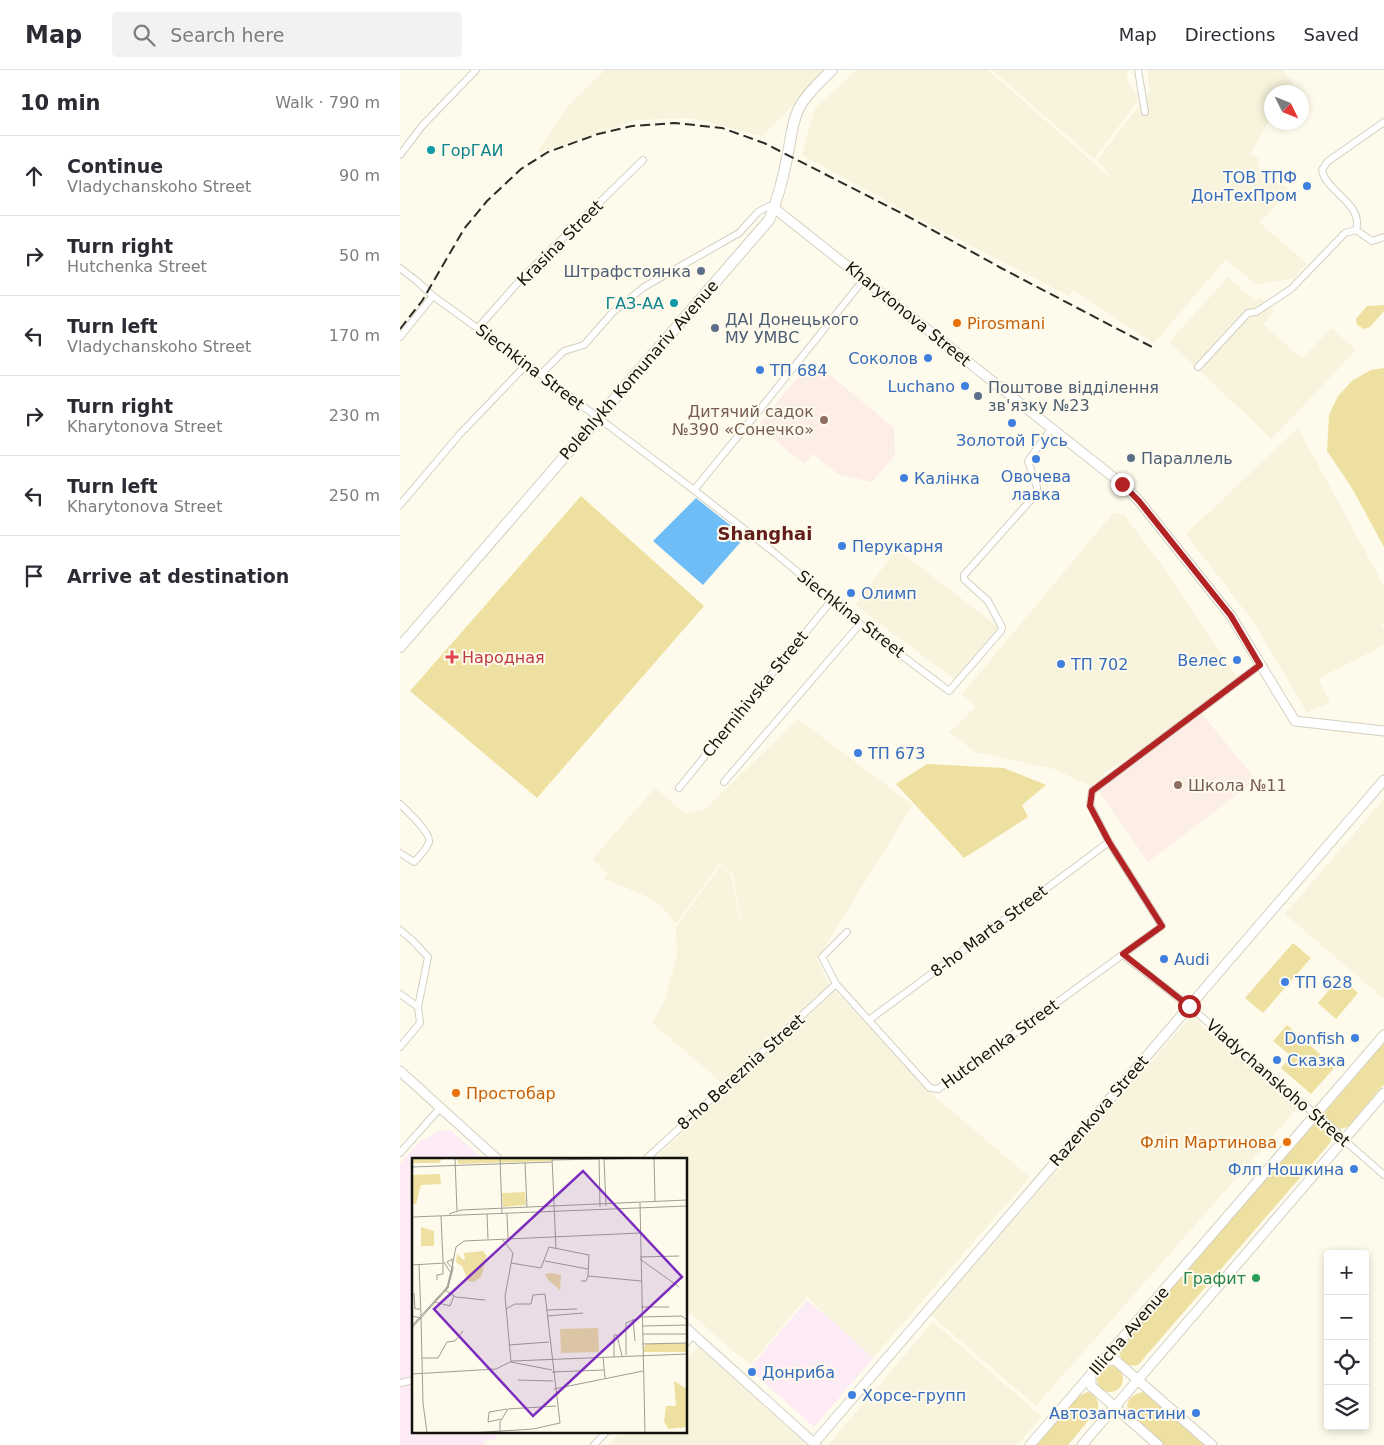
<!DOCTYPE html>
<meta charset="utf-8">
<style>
:root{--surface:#fff;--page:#f2f2f3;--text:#2b2b33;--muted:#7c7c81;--line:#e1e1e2}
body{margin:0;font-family:"DejaVu Sans",sans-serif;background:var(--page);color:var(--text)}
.controls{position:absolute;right:15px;bottom:15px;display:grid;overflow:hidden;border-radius:5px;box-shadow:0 2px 8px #0003}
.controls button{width:45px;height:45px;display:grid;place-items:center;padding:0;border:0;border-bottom:1px solid var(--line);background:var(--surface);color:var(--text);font:25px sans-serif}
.compass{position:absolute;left:864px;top:15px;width:45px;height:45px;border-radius:50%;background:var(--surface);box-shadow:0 2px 8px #0003;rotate:133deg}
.stop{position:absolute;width:15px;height:15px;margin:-11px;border:4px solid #b32324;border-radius:50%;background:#fff}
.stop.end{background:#b32324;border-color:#fff;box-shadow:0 1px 5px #0008}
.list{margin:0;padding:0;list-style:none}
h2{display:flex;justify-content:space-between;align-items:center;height:65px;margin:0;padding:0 20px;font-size:21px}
h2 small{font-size:16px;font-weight:400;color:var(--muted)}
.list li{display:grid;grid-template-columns:32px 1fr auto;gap:15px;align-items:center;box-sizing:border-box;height:80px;padding:0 20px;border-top:1px solid var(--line)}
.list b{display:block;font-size:19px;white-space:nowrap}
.list p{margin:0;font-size:16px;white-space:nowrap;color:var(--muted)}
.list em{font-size:16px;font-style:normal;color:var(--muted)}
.icon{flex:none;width:28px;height:28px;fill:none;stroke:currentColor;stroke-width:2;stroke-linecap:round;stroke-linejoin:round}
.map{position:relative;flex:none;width:984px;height:1375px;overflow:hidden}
header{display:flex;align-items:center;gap:30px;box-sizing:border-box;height:70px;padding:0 25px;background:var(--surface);border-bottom:1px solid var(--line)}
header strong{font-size:24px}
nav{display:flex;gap:28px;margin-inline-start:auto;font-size:18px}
.search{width:350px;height:45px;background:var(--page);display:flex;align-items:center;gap:12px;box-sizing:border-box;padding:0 18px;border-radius:5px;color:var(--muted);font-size:19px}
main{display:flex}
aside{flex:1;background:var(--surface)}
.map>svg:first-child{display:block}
</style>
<header>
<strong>Map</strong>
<div class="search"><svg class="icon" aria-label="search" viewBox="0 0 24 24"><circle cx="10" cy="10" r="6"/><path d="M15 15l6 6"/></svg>Search here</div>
<nav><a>Map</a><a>Directions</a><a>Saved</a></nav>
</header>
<main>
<aside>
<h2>10 min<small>Walk · 790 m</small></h2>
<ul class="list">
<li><svg class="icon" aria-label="ahead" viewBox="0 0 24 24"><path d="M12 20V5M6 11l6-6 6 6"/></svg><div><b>Continue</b><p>Vladychanskoho Street</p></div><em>90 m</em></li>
<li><svg class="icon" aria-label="right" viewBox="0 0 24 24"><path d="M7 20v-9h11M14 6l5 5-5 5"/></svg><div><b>Turn right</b><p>Hutchenka Street</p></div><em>50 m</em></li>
<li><svg class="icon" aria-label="left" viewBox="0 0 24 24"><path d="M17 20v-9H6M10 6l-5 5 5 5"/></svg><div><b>Turn left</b><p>Vladychanskoho Street</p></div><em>170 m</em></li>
<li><svg class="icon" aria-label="right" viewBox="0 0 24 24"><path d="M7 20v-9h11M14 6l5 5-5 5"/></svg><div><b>Turn right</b><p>Kharytonova Street</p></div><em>230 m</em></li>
<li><svg class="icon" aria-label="left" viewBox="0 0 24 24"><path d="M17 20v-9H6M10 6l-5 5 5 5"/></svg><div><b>Turn left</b><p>Kharytonova Street</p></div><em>250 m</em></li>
<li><svg class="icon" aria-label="arrive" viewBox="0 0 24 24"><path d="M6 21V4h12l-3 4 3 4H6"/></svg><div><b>Arrive at destination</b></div></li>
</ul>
</aside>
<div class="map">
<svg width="984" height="1375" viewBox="0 0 984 1375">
<rect width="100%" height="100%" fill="#fefbec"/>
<g fill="#fdebf5">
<polygon points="50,1060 83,1089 14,1089 14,1361 95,1361 97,1369 84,1371 84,1375 0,1375 0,1094 22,1069 24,1070 39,1061"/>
<polygon points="407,1230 452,1267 473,1288 414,1357 349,1299"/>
</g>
<g fill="#f8f3dc">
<polygon points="205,0 428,0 362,66 290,48 237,50 137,83 169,34"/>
<polygon points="457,0 588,0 712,109 697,90 750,21 747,0 883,0 893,13 887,22 872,22 871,48 850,84 859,89 859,100 891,120 859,152 907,194 895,208 856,215 826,189 754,273 672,220 669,226 521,150 402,85 415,38"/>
<polygon points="592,0 728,0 727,11 740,28 694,89"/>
<polygon points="828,207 855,231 860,227 874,241 863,254 902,289 931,258 956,280 872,369 769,272"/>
<polygon points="898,358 984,516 984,552 981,554 984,559 984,575 918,609 930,632 907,643 855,554 786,464"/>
<polygon points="713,443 724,445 764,498 837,607 746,676 703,704 704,707 691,716 654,699 575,682 549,662 576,637 562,624"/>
<polygon points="497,479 602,560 559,613 455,535"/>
<polygon points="398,649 513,735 417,889 429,915 322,1013 252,953 264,932 277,886 276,857 320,796 331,804 340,853 343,856 341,853 333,804 319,794 276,854 262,837 243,825 203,808 208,803 192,789 255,718 286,744 305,739"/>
<polygon points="984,729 984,929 885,844"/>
<polygon points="435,921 534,1026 630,1107 473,1288 407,1227 350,1295 286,1240 286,1089 254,1089"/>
<polygon points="791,946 897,1039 636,1336 531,1245"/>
<polygon points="533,1252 642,1347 617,1375 428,1375"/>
<polygon points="298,1276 407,1375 209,1375 221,1361 286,1361 286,1289"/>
</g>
<g fill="#fcede7">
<polygon points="412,290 494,358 495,385 472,412 438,404 413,384 404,394 358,356"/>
<polygon points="802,644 856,710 748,792 699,721"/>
</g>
<g fill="#eee0a0">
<polygon points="984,235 984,241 970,257 964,259 957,255 956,249 967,236"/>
<polygon points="984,298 984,477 952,418 927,381 929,345 938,326 953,310 971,300"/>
<polygon points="181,426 304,536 137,728 10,621"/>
<polygon points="527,694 604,698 646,715 622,735 628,747 564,788 496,714"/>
<polygon points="893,873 911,888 863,943 845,928"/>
<polygon points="940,907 958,923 936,949 918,933"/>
<polygon points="887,955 935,997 911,1024 881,998 891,986 873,971"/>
<polygon points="984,973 984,1014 948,1057 940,1059 926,1048 925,1042"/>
<path d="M919 1053 932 1065 930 1073 738 1295C727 1298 719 1290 719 1279L911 1056Z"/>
<circle cx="710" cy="1309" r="13"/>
<path d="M688 1322C696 1326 699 1330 698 1339L668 1375H635L676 1327Z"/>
<path d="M743 1322 748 1324 806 1375H764L730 1346C723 1333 730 1325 743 1322Z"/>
</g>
<polygon fill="#6fbdf6" points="296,428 345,467 303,515 253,471"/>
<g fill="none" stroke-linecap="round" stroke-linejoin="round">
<defs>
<g id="street">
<polyline points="738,0 745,42"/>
<polyline points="0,85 22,56 76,0"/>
<path d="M956 160C964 134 926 122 922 100L927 92 984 52"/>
<polyline points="0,198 18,212 33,226 127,294 294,420 376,484 460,554 549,621 601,561 602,557 588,531 567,512 564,509 564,505 637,423 637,417 628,391 651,359"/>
<polyline points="78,258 122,208 243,90"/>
<polyline points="0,267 33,226"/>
<polyline points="798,297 848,243 856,242 891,219 945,163 956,160 972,171 984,167"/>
<polyline points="141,304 164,281 184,275 213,242 244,217 339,163 358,142 369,136 374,138"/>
<polyline points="294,420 361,338 464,209"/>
<polyline points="0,435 59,365 127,294"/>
<polyline points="324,712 460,554"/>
<polyline points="279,718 432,530"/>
<path d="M0 734C7 741 31 763 29 772 27 779 19 787 14 792L0 783"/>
<polyline points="0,860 13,871 28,887 18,937 20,953 0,977"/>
<polyline points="447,862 422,887 436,914 530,1018 538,1019 762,856 709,772 690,735 692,721 860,595"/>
<polyline points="723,885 789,936 916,1045"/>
<polyline points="0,924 18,937"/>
<polyline points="469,950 709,772"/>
<polyline points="944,1070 984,1105"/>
<polyline points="0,1083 40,1038"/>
<polyline points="246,1089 436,914"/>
<polyline points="286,1273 294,1265"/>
<polyline points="0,1313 14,1310"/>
<polyline points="194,1375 207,1361"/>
</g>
<g id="secondary">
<polyline points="374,138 722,414 739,431 831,546 895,651 984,661"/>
<polyline points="0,1001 97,1089"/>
<polyline points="916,1045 944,1070"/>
<polyline points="286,1258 416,1375"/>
<polyline points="702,1292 715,1290 812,1375"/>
<polyline points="691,1304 691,1316 758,1375"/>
<polyline points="414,1373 984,710"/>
<polyline points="630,1375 984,965"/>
<polyline points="682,1375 984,1023"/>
</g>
<path id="primary" d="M0 577 369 150C378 129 384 105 388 83 391 68 392 52 399 38 407 23 421 11 432 0"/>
</defs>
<use href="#street" stroke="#d3d0c2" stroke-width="8"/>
<use href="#secondary" stroke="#d3d0c2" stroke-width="11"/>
<use href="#primary" stroke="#d3d0c2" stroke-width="12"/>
<use href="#street" stroke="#fff" stroke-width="6"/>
<use href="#secondary" stroke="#fff" stroke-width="9"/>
<use href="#primary" stroke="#fff" stroke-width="10"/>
<polyline stroke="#2d2b25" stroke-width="2" stroke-dasharray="10 5" stroke-linecap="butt" points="0,259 22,231 64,159 87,131 121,99 148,82 198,64 232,56 275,53 322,58 364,73 507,146 601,198 752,277"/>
</g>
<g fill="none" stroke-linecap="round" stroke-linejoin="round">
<polyline stroke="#b32324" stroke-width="6" points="722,414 739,431 831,546 860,595 692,721 690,736 709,772 762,856 723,884 789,936"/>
</g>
<g fill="#0f9aa8" stroke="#fefbec" stroke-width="2">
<circle cx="31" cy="80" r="5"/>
<circle cx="274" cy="233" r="5"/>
</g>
<g fill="#3f7fe0" stroke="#fefbec" stroke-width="2">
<circle cx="907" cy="116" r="5"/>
<circle cx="528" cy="288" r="5"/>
<circle cx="360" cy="300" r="5"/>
<circle cx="565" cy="316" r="5"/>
<circle cx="612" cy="353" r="5"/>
<circle cx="636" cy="389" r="5"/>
<circle cx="504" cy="408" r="5"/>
<circle cx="442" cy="476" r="5"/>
<circle cx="451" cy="523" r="5"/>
<circle cx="837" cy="590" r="5"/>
<circle cx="661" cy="594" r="5"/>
<circle cx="458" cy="683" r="5"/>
<circle cx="764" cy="889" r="5"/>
<circle cx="885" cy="912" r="5"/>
<circle cx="955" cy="968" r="5"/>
<circle cx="877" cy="990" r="5"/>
<circle cx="954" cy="1099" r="5"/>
<circle cx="352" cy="1302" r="5"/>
<circle cx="452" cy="1325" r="5"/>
<circle cx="796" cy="1343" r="5"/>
</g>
<g fill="#5c6f8a" stroke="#fefbec" stroke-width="2">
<circle cx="301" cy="201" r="5"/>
<circle cx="315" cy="258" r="5"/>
<circle cx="578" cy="326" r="5"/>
<circle cx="731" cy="388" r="5"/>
</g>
<g fill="#e8710a" stroke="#fefbec" stroke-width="2">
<circle cx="557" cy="253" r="5"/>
<circle cx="56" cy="1023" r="5"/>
<circle cx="887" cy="1072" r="5"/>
</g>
<g fill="#8d6e63" stroke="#fefbec" stroke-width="2">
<circle cx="424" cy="350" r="5"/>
<circle cx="778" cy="715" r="5"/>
</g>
<path fill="#e0444e" stroke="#fefbec" stroke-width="2" d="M49.5 579.5h5v5h5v5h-5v5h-5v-5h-5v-5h5z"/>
<circle fill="#2e9e5b" stroke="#fefbec" stroke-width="2" cx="856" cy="1208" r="5"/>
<g text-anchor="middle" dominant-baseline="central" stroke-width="4" stroke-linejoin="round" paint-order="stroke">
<g font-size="16" fill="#0d838f" stroke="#fefbec" text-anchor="start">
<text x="41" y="80">ГорГАИ</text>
<text x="264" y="233" text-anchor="end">ГАЗ-АА</text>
</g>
<g font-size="16" fill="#366cbe" stroke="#fefbec" text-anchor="start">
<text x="897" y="107" text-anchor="end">ТОВ ТПФ<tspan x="897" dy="18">ДонТехПром</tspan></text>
<text x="518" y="288" text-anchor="end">Соколов</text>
<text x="370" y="300">ТП 684</text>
<text x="555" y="316" text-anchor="end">Luchano</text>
<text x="612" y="370" text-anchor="middle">Золотой Гусь</text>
<text x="636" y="406" text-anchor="middle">Овочева<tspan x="636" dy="18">лавка</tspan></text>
<text x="514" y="408">Калінка</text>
<text x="452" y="476">Перукарня</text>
<text x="461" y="523">Олимп</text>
<text x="827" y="590" text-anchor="end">Велес</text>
<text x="671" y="594">ТП 702</text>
<text x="468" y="683">ТП 673</text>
<text x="774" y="889">Audi</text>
<text x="895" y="912">ТП 628</text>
<text x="945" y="968" text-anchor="end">Donfish</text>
<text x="887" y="990">Сказка</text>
<text x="944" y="1099" text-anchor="end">Флп Ношкина</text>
<text x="362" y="1302">Донриба</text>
<text x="462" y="1325">Хорсе-групп</text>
<text x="786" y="1343" text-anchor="end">Автозапчастини</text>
</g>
<g font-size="16" fill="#13120d" stroke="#fefbec">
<text transform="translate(160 173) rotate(-45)">Krasina Street</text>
<text transform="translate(508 244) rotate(39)">Kharytonova Street</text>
<text transform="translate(130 297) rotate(37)">Siechkina Street</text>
<text transform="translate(239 300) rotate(-49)">Polehlykh Komunariv Avenue</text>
<text transform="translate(451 544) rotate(38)">Siechkina Street</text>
<text transform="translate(355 624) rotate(-51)">Chernihivska Street</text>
<text transform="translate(589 861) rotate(-37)">8-ho Marta Street</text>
<text transform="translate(600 974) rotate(-36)">Hutchenka Street</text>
<text transform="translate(341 1002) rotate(-42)">8-ho Bereznia Street</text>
<text transform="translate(878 1013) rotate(41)">Vladychanskoho Street</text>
<text transform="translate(699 1041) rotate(-49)">Razenkova Street</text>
<text transform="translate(729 1261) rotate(-49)">Illicha Avenue</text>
</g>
<g font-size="16" fill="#4e5e75" stroke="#fefbec" text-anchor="start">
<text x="291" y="201" text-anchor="end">Штрафстоянка</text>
<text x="325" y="249">ДАІ Донецького<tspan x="325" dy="18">МУ УМВС</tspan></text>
<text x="588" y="317">Поштове відділення<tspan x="588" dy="18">зв'язку №23</tspan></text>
<text x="741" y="388">Параллель</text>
</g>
<g font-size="16" fill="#c56008" stroke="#fefbec" text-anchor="start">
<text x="567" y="253">Pirosmani</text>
<text x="66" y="1023">Простобар</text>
<text x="877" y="1072" text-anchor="end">Фліп Мартинова</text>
</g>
<g font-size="16" fill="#785e54" stroke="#fefbec" text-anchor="end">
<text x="414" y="341">Дитячий садок<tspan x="414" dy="18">№390 «Сонечко»</tspan></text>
<text x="788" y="715" text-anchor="start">Школа №11</text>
</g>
<g font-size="16" fill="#be3a42" stroke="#fefbec" text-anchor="start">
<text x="62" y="587">Народная</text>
</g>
<g font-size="16" fill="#27864d" stroke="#fefbec" text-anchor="end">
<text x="846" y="1208">Графит</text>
</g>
<g font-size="18" font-weight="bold" fill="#621e1b" stroke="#fefbec">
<text x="365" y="463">Shanghai</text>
</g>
</g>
<g transform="translate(12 1088)">
<rect width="275" height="275" fill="#fefbec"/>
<path d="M0 0H31L27 5H0ZM45 0H139V3L46 6ZM28 16 29 26 9 27 4 46H0V17ZM113 34 114 47 91 49 90 35ZM9 69 22 73V88H9ZM71 93 75 98 69 119 62 124 56 123 50 108 44 104 45 96 53 103 52 95ZM139 115 149 117 148 132 136 122 133 116ZM186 170 187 194 149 195 148 171ZM275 185V194H231V189L235 186ZM262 223 275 231V269L256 271 252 263 254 248H264Z" fill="#eee0a0"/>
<path fill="none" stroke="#a09e93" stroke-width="1" d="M43 0 45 53M88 0 90 56M140 0 144 91M187 0 188 49M192 0 194 48M242 0 243 43M192 1 242 0M140 2 187 1M113 5 115 49M0 9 140 4M228 45 233 275M37 56 49 52 275 42M75 56 76 81M95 56 96 80M29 58 31 103 39 115M0 59 275 48M90 81 101 95 93 138 99 204 140 212M228 99 267 98M228 101 267 129M133 103 176 111M99 105 129 110 137 89 177 97 176 118 174 123H169M7 106 9 158M0 107 32 105M176 118 229 123M25 122V117L31 116V106M33 132 44 139 73 142M2 135 3 151H8M23 144 38 148 42 138M229 149H257M135 152 165 151M0 158 9 160 11 245 15 275M135 158 171 155M229 159 270 158 275 162M221 161 223 183M0 168 35 129 40 110 35 104 40 101 41 111 36 129 0 168M230 168 275 167M0 170 36 130 44 89 52 83 228 75M230 176H275M230 186 275 185M97 187 137 184M214 197V165L229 159M191 199 193 220M202 199V177H205L210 198M9 200H26L35 184 43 183 51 173M140 214 192 212M0 216 84 211 100 203 275 196M106 222 141 223M142 231 231 213M89 261 76 264 77 254 95 251M88 274V264L96 251 144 248M57 275 121 271 148 265 133 136 121 137 119 146H103L94 151"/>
<path fill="#7b2cbf" fill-opacity="0.15" stroke="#7b2cbf" stroke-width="2.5" d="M171 13 270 119 121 258 22 151Z"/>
<rect width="275" height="275" fill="none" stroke="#13120d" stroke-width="2.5"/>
</g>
</svg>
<div class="controls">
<button>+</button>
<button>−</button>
<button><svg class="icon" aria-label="locate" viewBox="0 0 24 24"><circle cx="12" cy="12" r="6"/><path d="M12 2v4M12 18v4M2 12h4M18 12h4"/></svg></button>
<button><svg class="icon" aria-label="layers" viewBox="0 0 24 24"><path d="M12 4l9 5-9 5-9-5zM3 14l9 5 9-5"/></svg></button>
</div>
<svg class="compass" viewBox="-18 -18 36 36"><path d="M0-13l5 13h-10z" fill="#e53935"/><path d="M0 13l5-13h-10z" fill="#7c7c81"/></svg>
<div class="stop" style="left:789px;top:936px"></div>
<div class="stop end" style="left:722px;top:414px"></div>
</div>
</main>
